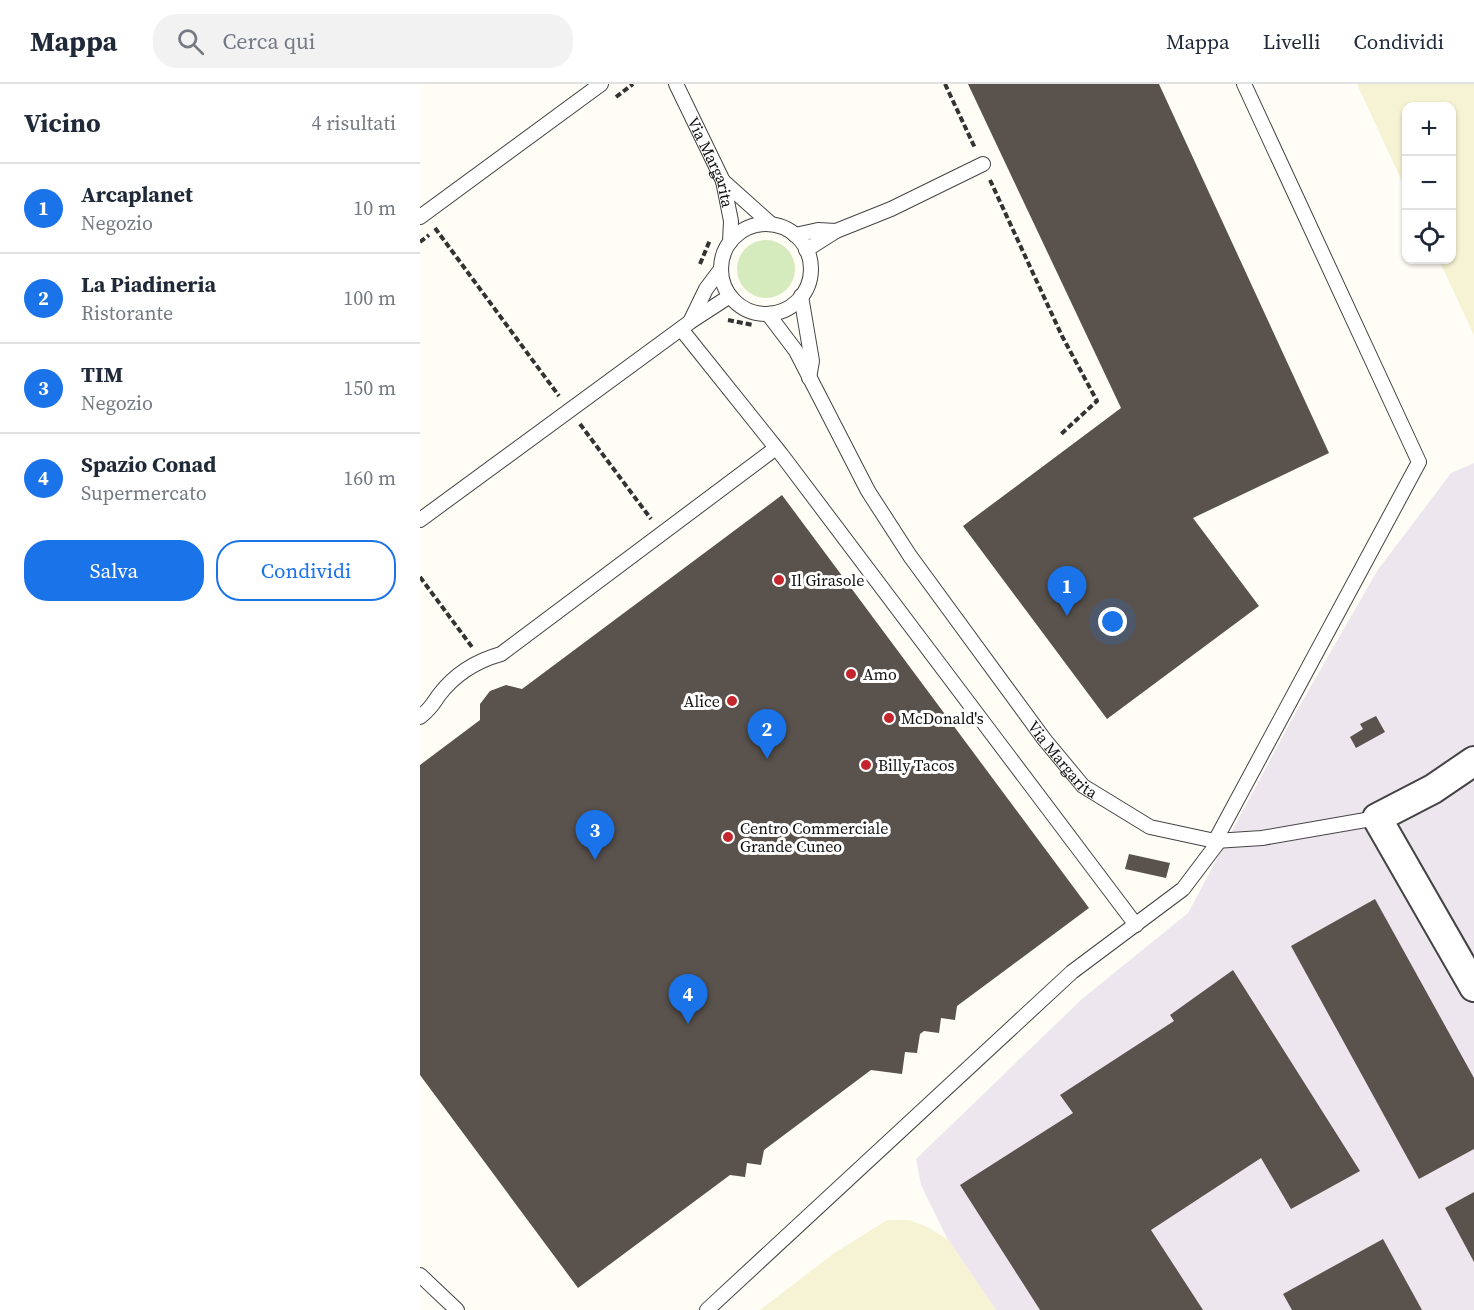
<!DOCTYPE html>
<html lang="it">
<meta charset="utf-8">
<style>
:root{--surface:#fff;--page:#f2f2f3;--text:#1f2937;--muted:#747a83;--line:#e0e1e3;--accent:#1a73e8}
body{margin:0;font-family:"Source Serif 4",serif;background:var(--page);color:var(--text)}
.controls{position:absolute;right:18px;top:18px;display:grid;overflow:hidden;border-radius:12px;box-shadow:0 2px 4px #0004}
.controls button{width:54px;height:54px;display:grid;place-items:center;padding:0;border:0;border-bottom:2px solid var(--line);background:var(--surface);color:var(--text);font:30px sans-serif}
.you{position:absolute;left:693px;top:538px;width:21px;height:21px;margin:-15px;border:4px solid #fff;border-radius:50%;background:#1a73e8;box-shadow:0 0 0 9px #1a73e833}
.badge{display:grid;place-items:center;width:39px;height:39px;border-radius:50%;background:var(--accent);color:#fff;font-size:20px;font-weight:700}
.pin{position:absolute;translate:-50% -50px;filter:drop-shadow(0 2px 3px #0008)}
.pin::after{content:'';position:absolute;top:32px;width:21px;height:18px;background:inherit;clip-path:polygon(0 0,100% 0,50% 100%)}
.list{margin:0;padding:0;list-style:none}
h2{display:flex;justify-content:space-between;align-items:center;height:78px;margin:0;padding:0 24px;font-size:26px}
h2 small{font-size:20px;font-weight:400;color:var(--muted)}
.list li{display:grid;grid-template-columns:39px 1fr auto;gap:18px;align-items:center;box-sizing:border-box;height:90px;padding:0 24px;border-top:2px solid var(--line)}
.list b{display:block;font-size:22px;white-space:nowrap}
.list p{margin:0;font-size:20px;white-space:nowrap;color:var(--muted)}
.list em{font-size:20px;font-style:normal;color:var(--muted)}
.actions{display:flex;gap:12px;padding:18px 24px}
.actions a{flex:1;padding:14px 0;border:2px solid var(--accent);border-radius:24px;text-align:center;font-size:21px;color:var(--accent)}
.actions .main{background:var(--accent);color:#fff}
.icon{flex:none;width:33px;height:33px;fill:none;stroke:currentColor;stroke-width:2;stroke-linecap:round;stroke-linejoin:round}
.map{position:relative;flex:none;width:1054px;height:1226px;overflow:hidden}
header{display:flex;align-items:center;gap:36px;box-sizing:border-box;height:84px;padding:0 30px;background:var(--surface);border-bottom:2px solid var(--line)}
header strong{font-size:28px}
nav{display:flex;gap:33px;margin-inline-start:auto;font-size:21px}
.search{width:420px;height:54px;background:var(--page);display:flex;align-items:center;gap:15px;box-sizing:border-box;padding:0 21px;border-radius:24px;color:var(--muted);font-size:22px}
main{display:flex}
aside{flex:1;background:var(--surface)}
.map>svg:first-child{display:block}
</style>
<header>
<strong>Mappa</strong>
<div class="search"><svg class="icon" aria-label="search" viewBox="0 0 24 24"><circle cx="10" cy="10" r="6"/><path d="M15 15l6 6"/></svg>Cerca qui</div>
<nav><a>Mappa</a><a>Livelli</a><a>Condividi</a></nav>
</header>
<main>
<aside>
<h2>Vicino<small>4 risultati</small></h2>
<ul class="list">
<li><span class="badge">1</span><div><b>Arcaplanet</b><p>Negozio</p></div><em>10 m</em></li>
<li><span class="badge">2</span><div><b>La Piadineria</b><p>Ristorante</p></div><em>100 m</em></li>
<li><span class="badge">3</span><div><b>TIM</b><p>Negozio</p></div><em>150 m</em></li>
<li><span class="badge">4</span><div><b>Spazio Conad</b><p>Supermercato</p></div><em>160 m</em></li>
</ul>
<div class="actions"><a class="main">Salva</a><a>Condividi</a></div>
</aside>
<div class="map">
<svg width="1054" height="1226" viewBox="0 0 1054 1226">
<rect width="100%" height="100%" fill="#fffdf5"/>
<polygon fill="#eee6ef" points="1054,379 1054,1226 576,1226 528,1156 501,1101 496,1075 662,915 768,829 871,637 957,487 1031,389"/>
<g fill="#f6f3d4">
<polygon points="937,0 1054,0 1054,251 1019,176 1032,176 1032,22 986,22 986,106"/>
<polygon points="467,1136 488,1136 508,1143 528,1156 576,1226 340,1226 413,1170"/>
</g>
<circle fill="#d5ebbd" cx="346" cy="185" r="29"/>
<g fill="#5a524d">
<polygon points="548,0 739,0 909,369 773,434 839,522 687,635 543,442 701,324"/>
<polygon points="362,411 669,824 537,922 535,936 521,934 519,949 504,947 500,950 497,969 485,968 482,990 451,986 344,1066 341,1081 327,1079 325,1093 310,1091 158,1204 0,991 0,681 60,636 60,620 70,607 86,601 102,605"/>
<polygon points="956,632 965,648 936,664 930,653 943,645 940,640"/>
<polygon points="709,770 750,779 746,794 705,785"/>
<polygon points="955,815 1054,994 1054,1065 999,1095 871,862"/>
<polygon points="813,886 940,1087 871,1125 841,1074 731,1146 783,1226 620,1226 540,1101 653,1029 640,1011 754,937 750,931"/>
<polygon points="1054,1108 1054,1178 1025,1124"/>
<polygon points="963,1155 1002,1226 872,1226 863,1210"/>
</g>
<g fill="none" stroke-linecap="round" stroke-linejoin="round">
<defs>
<g id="lane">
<path id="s1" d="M256 0 303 97 311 137 310 158"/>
<polyline points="303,97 351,140"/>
<polyline points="0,133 181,0"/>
<circle cx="346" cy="185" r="45"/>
<polyline points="375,151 398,146 416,147"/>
<polyline points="386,166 416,147 471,125 563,80"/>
<polyline points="381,212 392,277 389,294"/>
<path id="s2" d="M348 230 376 267 448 407 490 472 624 655 663 702 730 743 795 757 842 754 957 734"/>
<polyline points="270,238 286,205 301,185"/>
<polyline points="261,245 361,370 716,841"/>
<polyline points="0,436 270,238 310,212"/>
<path d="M0 633C9 626 13 620 19 611 35 590 56 577 81 570L356 364"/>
<polyline points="795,757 999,378 824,0"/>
<polyline points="0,1191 37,1226"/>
<polyline points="287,1226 652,888 763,805 800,756"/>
</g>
<polyline id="street" points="1054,677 1013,705 957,734 1054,903"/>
</defs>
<use href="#lane" stroke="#444" stroke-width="16"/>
<use href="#street" stroke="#444" stroke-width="32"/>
<g stroke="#333" stroke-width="4" stroke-dasharray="6 3" stroke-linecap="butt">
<polyline points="525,0 555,64"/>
<polyline points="196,13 213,0"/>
<polyline points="570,96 642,252 677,317 640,351"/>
<polyline points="15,144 139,312"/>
<polyline points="0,158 9,151"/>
<polyline points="280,180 290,156"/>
<polyline points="308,236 333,241"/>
<polyline points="160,340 231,435"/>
<polyline points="0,493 52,563"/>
</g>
<use href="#lane" stroke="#fff" stroke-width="14"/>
<use href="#street" stroke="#fff" stroke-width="28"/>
</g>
<g fill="#c4262e" stroke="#fff" stroke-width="2">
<circle cx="359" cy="496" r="6"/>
<circle cx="431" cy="590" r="6"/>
<circle cx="312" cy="617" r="6"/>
<circle cx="469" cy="634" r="6"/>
<circle cx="446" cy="681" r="6"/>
<circle cx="308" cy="753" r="6"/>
</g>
<g text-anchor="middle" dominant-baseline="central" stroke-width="6" stroke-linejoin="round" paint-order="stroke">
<g font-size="16" fill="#111" stroke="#fff">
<text stroke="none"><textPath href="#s1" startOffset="86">Via Margarita</textPath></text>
<text stroke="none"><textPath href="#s2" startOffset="536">Via Margarita</textPath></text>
</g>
<g font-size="16" fill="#111" stroke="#fff" text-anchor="start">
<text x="371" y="496">Il Girasole</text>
<text x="443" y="590">Amo</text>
<text x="300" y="617" text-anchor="end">Alice</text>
<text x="481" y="634">McDonald's</text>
<text x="458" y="681">Billy Tacos</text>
<text x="320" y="744">Centro Commerciale<tspan x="320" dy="18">Grande Cuneo</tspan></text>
</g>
</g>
</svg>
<div class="controls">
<button>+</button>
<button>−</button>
<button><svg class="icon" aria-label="locate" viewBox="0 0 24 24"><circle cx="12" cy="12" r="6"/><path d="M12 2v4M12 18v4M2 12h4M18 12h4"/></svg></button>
</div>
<div class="you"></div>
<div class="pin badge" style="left:647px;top:532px">1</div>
<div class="pin badge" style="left:347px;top:675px">2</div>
<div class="pin badge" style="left:175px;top:776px">3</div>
<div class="pin badge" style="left:268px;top:940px">4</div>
</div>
</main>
